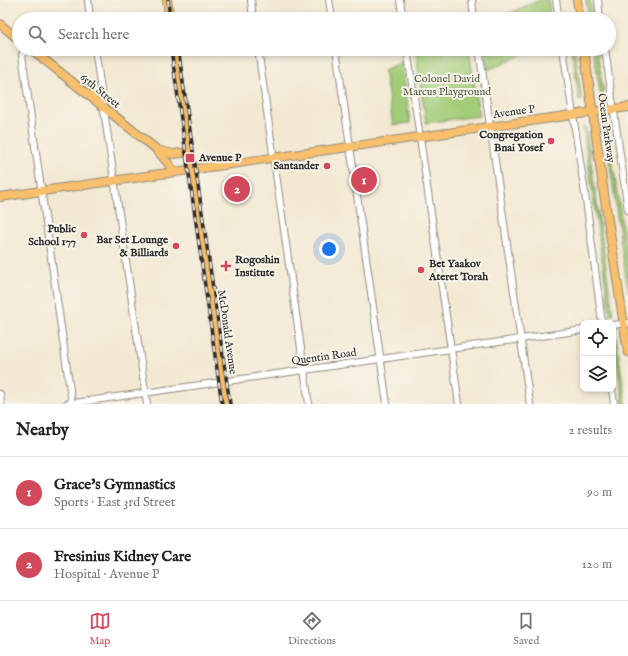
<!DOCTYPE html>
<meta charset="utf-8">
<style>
:root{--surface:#fff;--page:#f6f6f6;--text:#202124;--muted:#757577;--line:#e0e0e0;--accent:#d1495b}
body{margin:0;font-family:"IM FELL English",serif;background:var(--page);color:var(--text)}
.controls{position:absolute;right:12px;bottom:12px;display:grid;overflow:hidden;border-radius:8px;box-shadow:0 2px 6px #0003}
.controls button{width:36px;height:36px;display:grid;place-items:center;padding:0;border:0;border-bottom:1px solid var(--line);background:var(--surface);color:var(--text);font:20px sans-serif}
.you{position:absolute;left:329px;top:249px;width:14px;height:14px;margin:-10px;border:3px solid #fff;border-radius:50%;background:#1a73e8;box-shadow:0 0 0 6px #1a73e833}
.badge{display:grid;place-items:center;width:26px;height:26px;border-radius:50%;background:var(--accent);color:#fff;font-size:13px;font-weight:700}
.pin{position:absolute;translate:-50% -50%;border:2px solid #fff;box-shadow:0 1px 4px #0006}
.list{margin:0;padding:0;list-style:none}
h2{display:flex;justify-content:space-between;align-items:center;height:52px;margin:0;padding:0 16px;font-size:17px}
h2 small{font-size:13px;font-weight:400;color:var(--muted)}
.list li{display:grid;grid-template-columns:26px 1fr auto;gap:12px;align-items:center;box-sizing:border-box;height:72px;padding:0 16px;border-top:1px solid var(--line)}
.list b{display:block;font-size:15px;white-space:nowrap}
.list p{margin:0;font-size:13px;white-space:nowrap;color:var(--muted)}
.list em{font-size:13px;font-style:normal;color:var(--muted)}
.icon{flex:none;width:22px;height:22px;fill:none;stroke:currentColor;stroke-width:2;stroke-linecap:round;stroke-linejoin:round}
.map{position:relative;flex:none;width:628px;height:404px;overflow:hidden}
.search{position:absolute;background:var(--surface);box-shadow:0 2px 6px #0003;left:12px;right:12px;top:12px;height:44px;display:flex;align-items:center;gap:10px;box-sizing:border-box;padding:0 14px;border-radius:22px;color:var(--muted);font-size:15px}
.sheet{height:196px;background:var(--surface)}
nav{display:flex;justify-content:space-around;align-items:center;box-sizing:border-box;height:56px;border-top:1px solid var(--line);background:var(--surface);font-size:11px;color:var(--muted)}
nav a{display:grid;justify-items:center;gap:2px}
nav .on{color:var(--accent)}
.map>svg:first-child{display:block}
</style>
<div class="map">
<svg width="628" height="404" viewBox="0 0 628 404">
<rect width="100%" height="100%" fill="#f7f3e8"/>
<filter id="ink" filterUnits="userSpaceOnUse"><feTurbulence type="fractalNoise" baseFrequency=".025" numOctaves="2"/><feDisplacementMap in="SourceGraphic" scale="8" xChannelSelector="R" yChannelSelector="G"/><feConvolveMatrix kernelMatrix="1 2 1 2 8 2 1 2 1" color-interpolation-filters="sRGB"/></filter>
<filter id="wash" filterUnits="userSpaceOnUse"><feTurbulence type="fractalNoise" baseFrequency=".012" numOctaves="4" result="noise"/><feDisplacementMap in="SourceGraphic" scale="16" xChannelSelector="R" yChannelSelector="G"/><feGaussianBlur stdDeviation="0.9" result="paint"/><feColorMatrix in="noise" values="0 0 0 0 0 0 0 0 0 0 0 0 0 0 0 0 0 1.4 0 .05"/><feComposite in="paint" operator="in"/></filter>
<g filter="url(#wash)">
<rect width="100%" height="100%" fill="#f3e9d3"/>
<g fill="#a2cc78" stroke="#667c52">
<polygon points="539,0 548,0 551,19 497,19"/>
<polygon points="586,0 590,0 593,19 589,19"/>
<polygon points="430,49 469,49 479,116 426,123 416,55"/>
<polygon points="484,49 535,49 488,70"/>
<polygon points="572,49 575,49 582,100 579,101"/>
<polygon points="593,49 597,49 604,97 601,97"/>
<polygon points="402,62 410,123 393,125 384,70"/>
<polygon points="607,123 628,265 628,292 604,124"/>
<polygon points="583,127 586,127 613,315 610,315"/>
<polygon points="613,336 616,336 626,404 623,404"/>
</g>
</g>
<g filter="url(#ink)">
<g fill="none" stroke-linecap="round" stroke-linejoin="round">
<defs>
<g id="minor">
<polyline points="88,0 90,19"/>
<polyline points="251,0 253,19"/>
<polyline points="329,0 332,19"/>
<polyline points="400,0 403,19"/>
<polyline points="472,0 474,19"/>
<polyline points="556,0 559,19"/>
<polyline points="598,0 600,19"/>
<polyline points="25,49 22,55 72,404"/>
<polyline points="95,49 147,404"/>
<polyline points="258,49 309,404"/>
<polyline points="336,49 387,404"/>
<polyline points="407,49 459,404"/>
<polyline points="479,49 530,404"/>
<polyline points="563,49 587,207 602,323"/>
<polyline points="605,49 628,210"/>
<polyline points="613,325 628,323"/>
<polyline points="612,389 614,404"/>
<polyline points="0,394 1,404"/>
<polyline points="67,404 583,330"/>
</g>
<g id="major">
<polyline points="167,0 170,19"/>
<polyline points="577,0 580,19"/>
<polyline points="0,24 19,40"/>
<polyline points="31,49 156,149 168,163 174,172"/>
<polyline points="175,49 226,404"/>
<polyline points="584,49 603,187 628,352"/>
<polyline points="157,150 173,154 190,152"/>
<polyline points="0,197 628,107"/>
</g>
</defs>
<use href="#minor" stroke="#8f8a7f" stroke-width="8"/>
<use href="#major" stroke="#8f8a7f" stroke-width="10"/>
<use href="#minor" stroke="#fff" stroke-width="6"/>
<use href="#major" stroke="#f8bf6c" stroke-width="8"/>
<defs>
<g id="rail">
<polyline points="168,0 170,19"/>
<polyline points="171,49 222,404"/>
<polyline points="178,49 230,404"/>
</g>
</defs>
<use href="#rail" stroke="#2b2b2b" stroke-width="3.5"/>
<use href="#rail" stroke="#f7f3e8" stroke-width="2" stroke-dasharray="6" stroke-linecap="butt"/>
</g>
</g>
<g fill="#d1495b" stroke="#f7f3e8" stroke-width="1.5">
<circle cx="551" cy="141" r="4"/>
<rect x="185" y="153" width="10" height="10" rx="2"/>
<circle cx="327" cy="166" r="4"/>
<circle cx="84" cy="235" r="4"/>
<circle cx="176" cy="246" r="4"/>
<path d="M224 260h4v4h4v4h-4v4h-4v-4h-4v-4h4z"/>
<circle cx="421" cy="270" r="4"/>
</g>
<g text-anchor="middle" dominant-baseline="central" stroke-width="4" stroke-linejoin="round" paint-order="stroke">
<g font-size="11" fill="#4f5b42" stroke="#f7f3e8">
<text x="447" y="79">Colonel David<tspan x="447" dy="13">Marcus Playground</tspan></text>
</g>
<g font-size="11" fill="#2b2b2b" stroke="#f7f3e8">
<text transform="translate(100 91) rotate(39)">65th Street</text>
<text transform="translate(514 112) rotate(-8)">Avenue P</text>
<text transform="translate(606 128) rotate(82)">Ocean Parkway</text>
<text transform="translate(227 332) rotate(82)">McDonald Avenue</text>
<text transform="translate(324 357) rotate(-8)">Quentin Road</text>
</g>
<g font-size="11" font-weight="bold" fill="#2b2b2b" stroke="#f7f3e8" text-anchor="end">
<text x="543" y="135">Congregation<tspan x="543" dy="13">Bnai Yosef</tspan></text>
<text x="199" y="158" text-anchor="start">Avenue P</text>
<text x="319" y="166">Santander</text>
<text x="76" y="229">Public<tspan x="76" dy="13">School 177</tspan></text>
<text x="168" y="240">Bar Set Lounge<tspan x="168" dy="13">&amp; Billiards</tspan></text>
<text x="235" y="260" text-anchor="start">Rogoshin<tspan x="235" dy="13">Institute</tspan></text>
<text x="429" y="264" text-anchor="start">Bet Yaakov<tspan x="429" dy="13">Ateret Torah</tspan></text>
</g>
</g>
</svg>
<div class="controls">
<button><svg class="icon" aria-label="locate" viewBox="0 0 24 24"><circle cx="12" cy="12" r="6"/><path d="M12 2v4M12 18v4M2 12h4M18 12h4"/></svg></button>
<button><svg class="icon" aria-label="layers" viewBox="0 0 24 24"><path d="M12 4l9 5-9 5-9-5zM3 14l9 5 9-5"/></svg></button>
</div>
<div class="you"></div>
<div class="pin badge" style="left:364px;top:180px">1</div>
<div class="pin badge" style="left:237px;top:189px">2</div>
<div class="search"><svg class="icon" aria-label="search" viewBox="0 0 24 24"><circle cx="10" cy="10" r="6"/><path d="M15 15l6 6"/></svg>Search here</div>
</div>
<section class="sheet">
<h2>Nearby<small>2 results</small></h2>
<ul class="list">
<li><span class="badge">1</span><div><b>Grace's Gymnastics</b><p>Sports · East 3rd Street</p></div><em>90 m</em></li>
<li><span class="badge">2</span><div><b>Fresinius Kidney Care</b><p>Hospital · Avenue P</p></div><em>120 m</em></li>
</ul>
</section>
<nav>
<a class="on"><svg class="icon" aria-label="map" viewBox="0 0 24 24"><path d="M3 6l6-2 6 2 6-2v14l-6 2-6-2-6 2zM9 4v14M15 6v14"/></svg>Map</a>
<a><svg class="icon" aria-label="directions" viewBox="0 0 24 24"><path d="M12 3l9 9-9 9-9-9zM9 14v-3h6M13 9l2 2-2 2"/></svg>Directions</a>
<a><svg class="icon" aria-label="saved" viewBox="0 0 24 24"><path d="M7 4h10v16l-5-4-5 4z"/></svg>Saved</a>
</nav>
